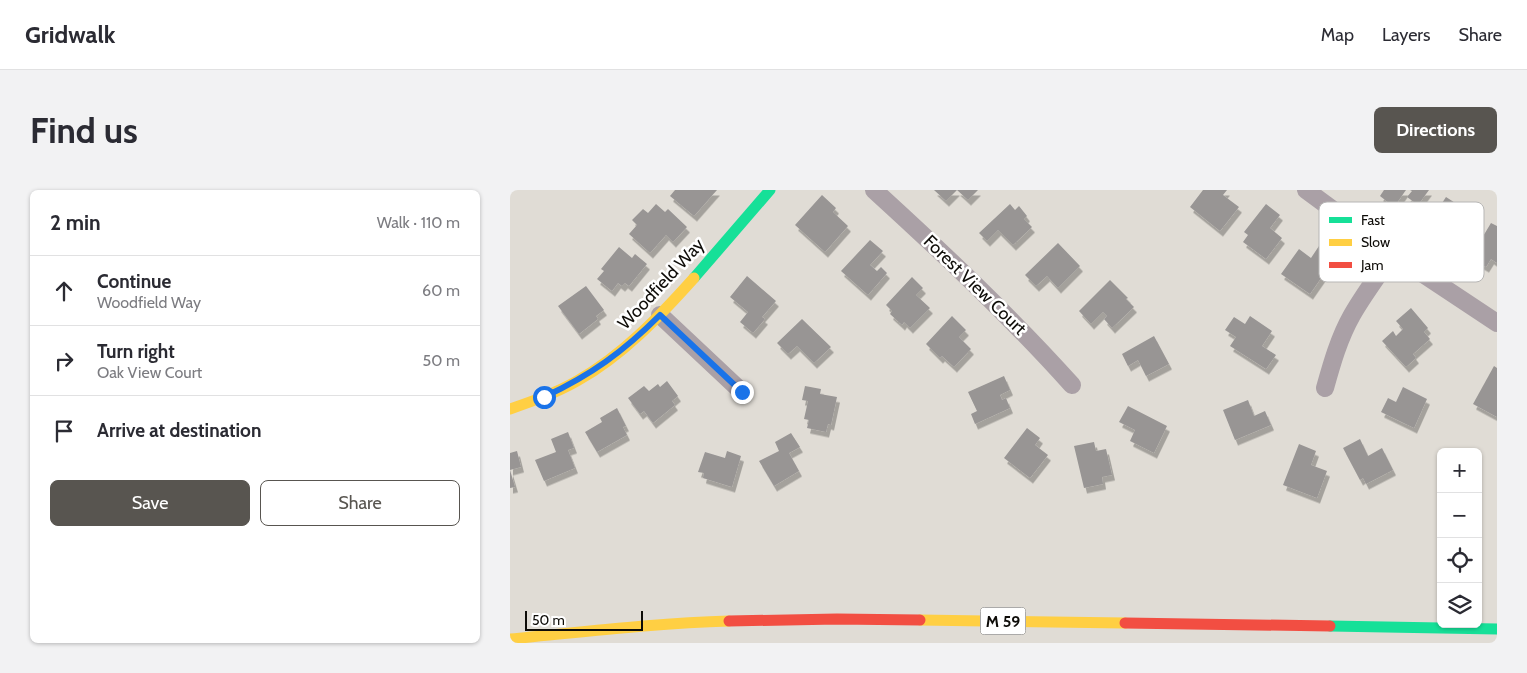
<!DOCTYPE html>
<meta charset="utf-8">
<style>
:root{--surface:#fff;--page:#f2f2f3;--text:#2b2b33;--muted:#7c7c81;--line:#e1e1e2;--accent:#585550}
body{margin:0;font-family:Cabin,sans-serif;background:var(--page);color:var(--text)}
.controls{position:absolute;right:15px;bottom:15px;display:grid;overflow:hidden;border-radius:8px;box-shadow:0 1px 4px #0004}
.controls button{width:45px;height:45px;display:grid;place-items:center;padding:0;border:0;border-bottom:1px solid var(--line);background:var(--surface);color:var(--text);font:25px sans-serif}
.scale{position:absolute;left:15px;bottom:12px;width:118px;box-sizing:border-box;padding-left:5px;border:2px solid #0e0c08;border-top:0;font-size:14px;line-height:18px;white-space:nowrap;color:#0e0c08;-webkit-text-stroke:4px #fff;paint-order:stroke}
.stop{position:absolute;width:15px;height:15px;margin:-11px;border:4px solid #1a73e8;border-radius:50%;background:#fff}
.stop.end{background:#1a73e8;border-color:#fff;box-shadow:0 1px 5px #0008}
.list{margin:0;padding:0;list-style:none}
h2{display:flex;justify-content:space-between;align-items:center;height:65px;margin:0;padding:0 20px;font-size:21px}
h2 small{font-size:16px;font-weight:400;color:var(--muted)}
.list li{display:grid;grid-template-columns:32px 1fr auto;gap:15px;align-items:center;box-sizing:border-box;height:70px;padding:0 20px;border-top:1px solid var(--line)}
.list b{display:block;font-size:19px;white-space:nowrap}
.list p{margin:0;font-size:16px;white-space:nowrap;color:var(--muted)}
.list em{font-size:16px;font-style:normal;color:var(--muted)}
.actions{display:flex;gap:10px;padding:15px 20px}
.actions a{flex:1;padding:11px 0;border:1px solid var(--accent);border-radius:8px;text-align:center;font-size:18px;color:var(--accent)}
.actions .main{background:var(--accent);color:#fff}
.icon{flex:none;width:28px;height:28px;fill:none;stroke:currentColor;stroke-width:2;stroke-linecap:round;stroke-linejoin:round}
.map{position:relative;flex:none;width:987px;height:453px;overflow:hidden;border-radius:8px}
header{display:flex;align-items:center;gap:30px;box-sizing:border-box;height:70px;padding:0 25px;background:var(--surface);border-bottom:1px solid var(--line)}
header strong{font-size:24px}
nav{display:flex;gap:28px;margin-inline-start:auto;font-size:18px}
.intro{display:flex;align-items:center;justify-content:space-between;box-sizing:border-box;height:120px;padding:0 30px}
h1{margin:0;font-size:35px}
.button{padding:12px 22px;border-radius:8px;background:var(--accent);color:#fff;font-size:18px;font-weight:700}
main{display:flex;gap:30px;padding:0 30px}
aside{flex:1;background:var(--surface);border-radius:8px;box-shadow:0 1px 4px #0004}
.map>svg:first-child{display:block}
</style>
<header>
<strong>Gridwalk</strong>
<nav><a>Map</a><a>Layers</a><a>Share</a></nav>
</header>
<div class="intro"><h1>Find us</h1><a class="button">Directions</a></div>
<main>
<aside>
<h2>2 min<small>Walk · 110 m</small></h2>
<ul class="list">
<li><svg class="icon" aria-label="ahead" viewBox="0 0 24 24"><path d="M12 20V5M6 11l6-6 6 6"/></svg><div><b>Continue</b><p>Woodfield Way</p></div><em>60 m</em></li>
<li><svg class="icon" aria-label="right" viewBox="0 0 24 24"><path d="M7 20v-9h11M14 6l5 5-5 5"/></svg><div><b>Turn right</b><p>Oak View Court</p></div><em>50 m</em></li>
<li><svg class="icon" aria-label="arrive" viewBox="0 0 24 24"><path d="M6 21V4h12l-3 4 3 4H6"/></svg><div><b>Arrive at destination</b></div></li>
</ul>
<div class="actions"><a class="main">Save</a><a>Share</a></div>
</aside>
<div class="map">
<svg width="987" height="453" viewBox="0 0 987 453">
<defs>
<filter id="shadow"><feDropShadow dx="3" dy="5.5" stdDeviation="0" flood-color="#0004"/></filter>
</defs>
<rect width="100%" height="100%" fill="#e0dcd5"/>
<g fill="#989594" filter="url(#shadow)">
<polygon points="165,0 207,0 184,26 160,6"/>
<polygon points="424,0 468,0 458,10 447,0 436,11"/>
<polygon points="693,0 717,0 713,5 729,17 710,41 680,17"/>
<polygon points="874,0 896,0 884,17 870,6"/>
<polygon points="900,0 919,0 908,15 897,7 902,1"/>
<polygon points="312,5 326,18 323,22 338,36 315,62 285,35"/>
<polygon points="936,7 967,27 951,51 935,41 930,49 915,39"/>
<polygon points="146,14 155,22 158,19 177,37 163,52 156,45 140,63 119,44 127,35 122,30 133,19 138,23"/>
<polygon points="500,14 505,20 509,16 517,26 514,29 522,37 503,55 488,40 477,51 469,43"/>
<polygon points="756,14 770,25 760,38 772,48 756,69 733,52 738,45 734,42"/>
<polygon points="981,33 987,36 987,73 981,69 976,77 960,68"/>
<polygon points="360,50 373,61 360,75 367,81 371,77 377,83 358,105 331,81"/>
<polygon points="548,53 570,76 548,98 537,86 526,96 515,85"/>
<polygon points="809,56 825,68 800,104 771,84 789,59 801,68"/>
<polygon points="109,57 122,68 125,64 137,74 119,96 115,93 112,96 108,93 102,101 87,89 94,81 91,79"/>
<polygon points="237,86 266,111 252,127 255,129 243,143 230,132 238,122 220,107"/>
<polygon points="402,87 413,98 406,105 420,118 400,138 394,132 392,135 380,124 382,121 376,115"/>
<polygon points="600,90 618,108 616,109 624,117 602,138 594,129 597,126 593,122 581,134 569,121"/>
<polygon points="76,96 94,120 86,126 88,129 69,144 48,116"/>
<polygon points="901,118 918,138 914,142 920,149 903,164 906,168 896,177 872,151 883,141 886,146 893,139 886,131"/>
<polygon points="442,126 456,140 449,147 461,159 444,177 432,166 430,168 416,154"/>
<polygon points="740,126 762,141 752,156 766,165 756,179 720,156 726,147 715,140 724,127 735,134"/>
<polygon points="292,129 321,157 304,173 287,156 278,164 267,153"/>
<polygon points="644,146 659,174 636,186 628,170 618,176 612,164"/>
<polygon points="984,176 987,178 987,227 963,214"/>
<polygon points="494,186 500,200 490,205 492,210 496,208 500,218 465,234 461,224 467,221 458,202"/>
<polygon points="157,191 168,206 162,211 165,215 143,233 134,221 130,224 118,208 134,196 139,201 148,194 150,197"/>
<polygon points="295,196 311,199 310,204 327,207 321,235 318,234 316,242 297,238 299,230 294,229 298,211 292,210"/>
<polygon points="893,197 917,209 904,238 871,222 878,208 886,212"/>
<polygon points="738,210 744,226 755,221 761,235 725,250 713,220"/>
<polygon points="618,216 657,236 644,263 620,251 625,240 609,232"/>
<polygon points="107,218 116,236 113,237 117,245 87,262 75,242 92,232 90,228"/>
<polygon points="517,238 530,248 525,255 538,265 520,288 494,268"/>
<polygon points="58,242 64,258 58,260 65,278 34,291 25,270 46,262 41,249"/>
<polygon points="281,243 290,257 279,263 289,281 264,296 249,271 269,261 265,252"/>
<polygon points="850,249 858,266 872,258 883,280 856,294 853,288 850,290 833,258"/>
<polygon points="584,252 586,261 596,259 602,285 592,287 593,294 574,298 564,256"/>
<polygon points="789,254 806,261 801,275 817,281 807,308 773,295"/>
<polygon points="7,261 11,277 0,280 0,263"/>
<polygon points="217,261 231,266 222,297 193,288 194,283 188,282 195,262 215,268"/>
<polygon points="0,280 5,297 0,298"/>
</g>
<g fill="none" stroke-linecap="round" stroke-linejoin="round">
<g stroke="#aaa0a6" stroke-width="18">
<path d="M364 0C433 63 500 126 562 195"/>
<polyline points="796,0 883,64 987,133"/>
<polyline points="150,125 232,202"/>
<path d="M815 198C822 173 829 148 842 125 854 104 869 84 883 64"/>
</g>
<g stroke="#16e098" stroke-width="11">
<polyline points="184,88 260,0"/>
<polyline points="820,436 987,439"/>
</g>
<g stroke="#ffcf43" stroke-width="11">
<path d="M0 219C23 211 46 203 67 191 112 166 150 126 184 88"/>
<polyline points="410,430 615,433"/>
<path d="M0 449C73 442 146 433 219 431"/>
</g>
<g stroke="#f24e42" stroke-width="11">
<polyline points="219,431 327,429 410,430"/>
<polyline points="615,433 820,436"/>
</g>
</g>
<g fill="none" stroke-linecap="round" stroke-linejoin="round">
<path stroke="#1a73e8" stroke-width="6" d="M34 207C81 185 113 162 150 125L232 202"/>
</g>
<g text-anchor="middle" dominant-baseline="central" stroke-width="5" stroke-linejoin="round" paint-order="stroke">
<rect fill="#fff" stroke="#565552" stroke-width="1" x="470.5" y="417.5" width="45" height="27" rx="4"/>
<g font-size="16" font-weight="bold" fill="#0e0c08">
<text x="493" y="431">M 59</text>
</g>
<g font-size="18" fill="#0e0c08" stroke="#fff">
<text transform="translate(151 94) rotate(-47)">Woodfield Way</text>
<text transform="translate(465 95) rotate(44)">Forest View Court</text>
</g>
</g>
<rect x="809" y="12" width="165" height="80" rx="8" fill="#fff" stroke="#b7b6b5" stroke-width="1"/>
<rect x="819" y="27" width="23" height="6" fill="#16e098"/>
<rect x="819" y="49" width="23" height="7" fill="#ffcf43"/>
<rect x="819" y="72" width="23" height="6" fill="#f24e42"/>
<g font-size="14" fill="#0e0c08">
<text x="851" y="35">Fast</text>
<text x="851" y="57">Slow</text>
<text x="851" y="80">Jam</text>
</g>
</svg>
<div class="controls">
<button>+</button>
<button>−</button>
<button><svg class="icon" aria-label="locate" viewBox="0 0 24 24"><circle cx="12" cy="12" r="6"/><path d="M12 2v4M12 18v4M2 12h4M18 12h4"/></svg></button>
<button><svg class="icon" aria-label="layers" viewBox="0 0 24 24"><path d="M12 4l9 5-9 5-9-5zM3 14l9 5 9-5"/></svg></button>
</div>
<div class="scale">50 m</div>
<div class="stop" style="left:34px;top:207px"></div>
<div class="stop end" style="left:232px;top:202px"></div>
</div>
</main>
